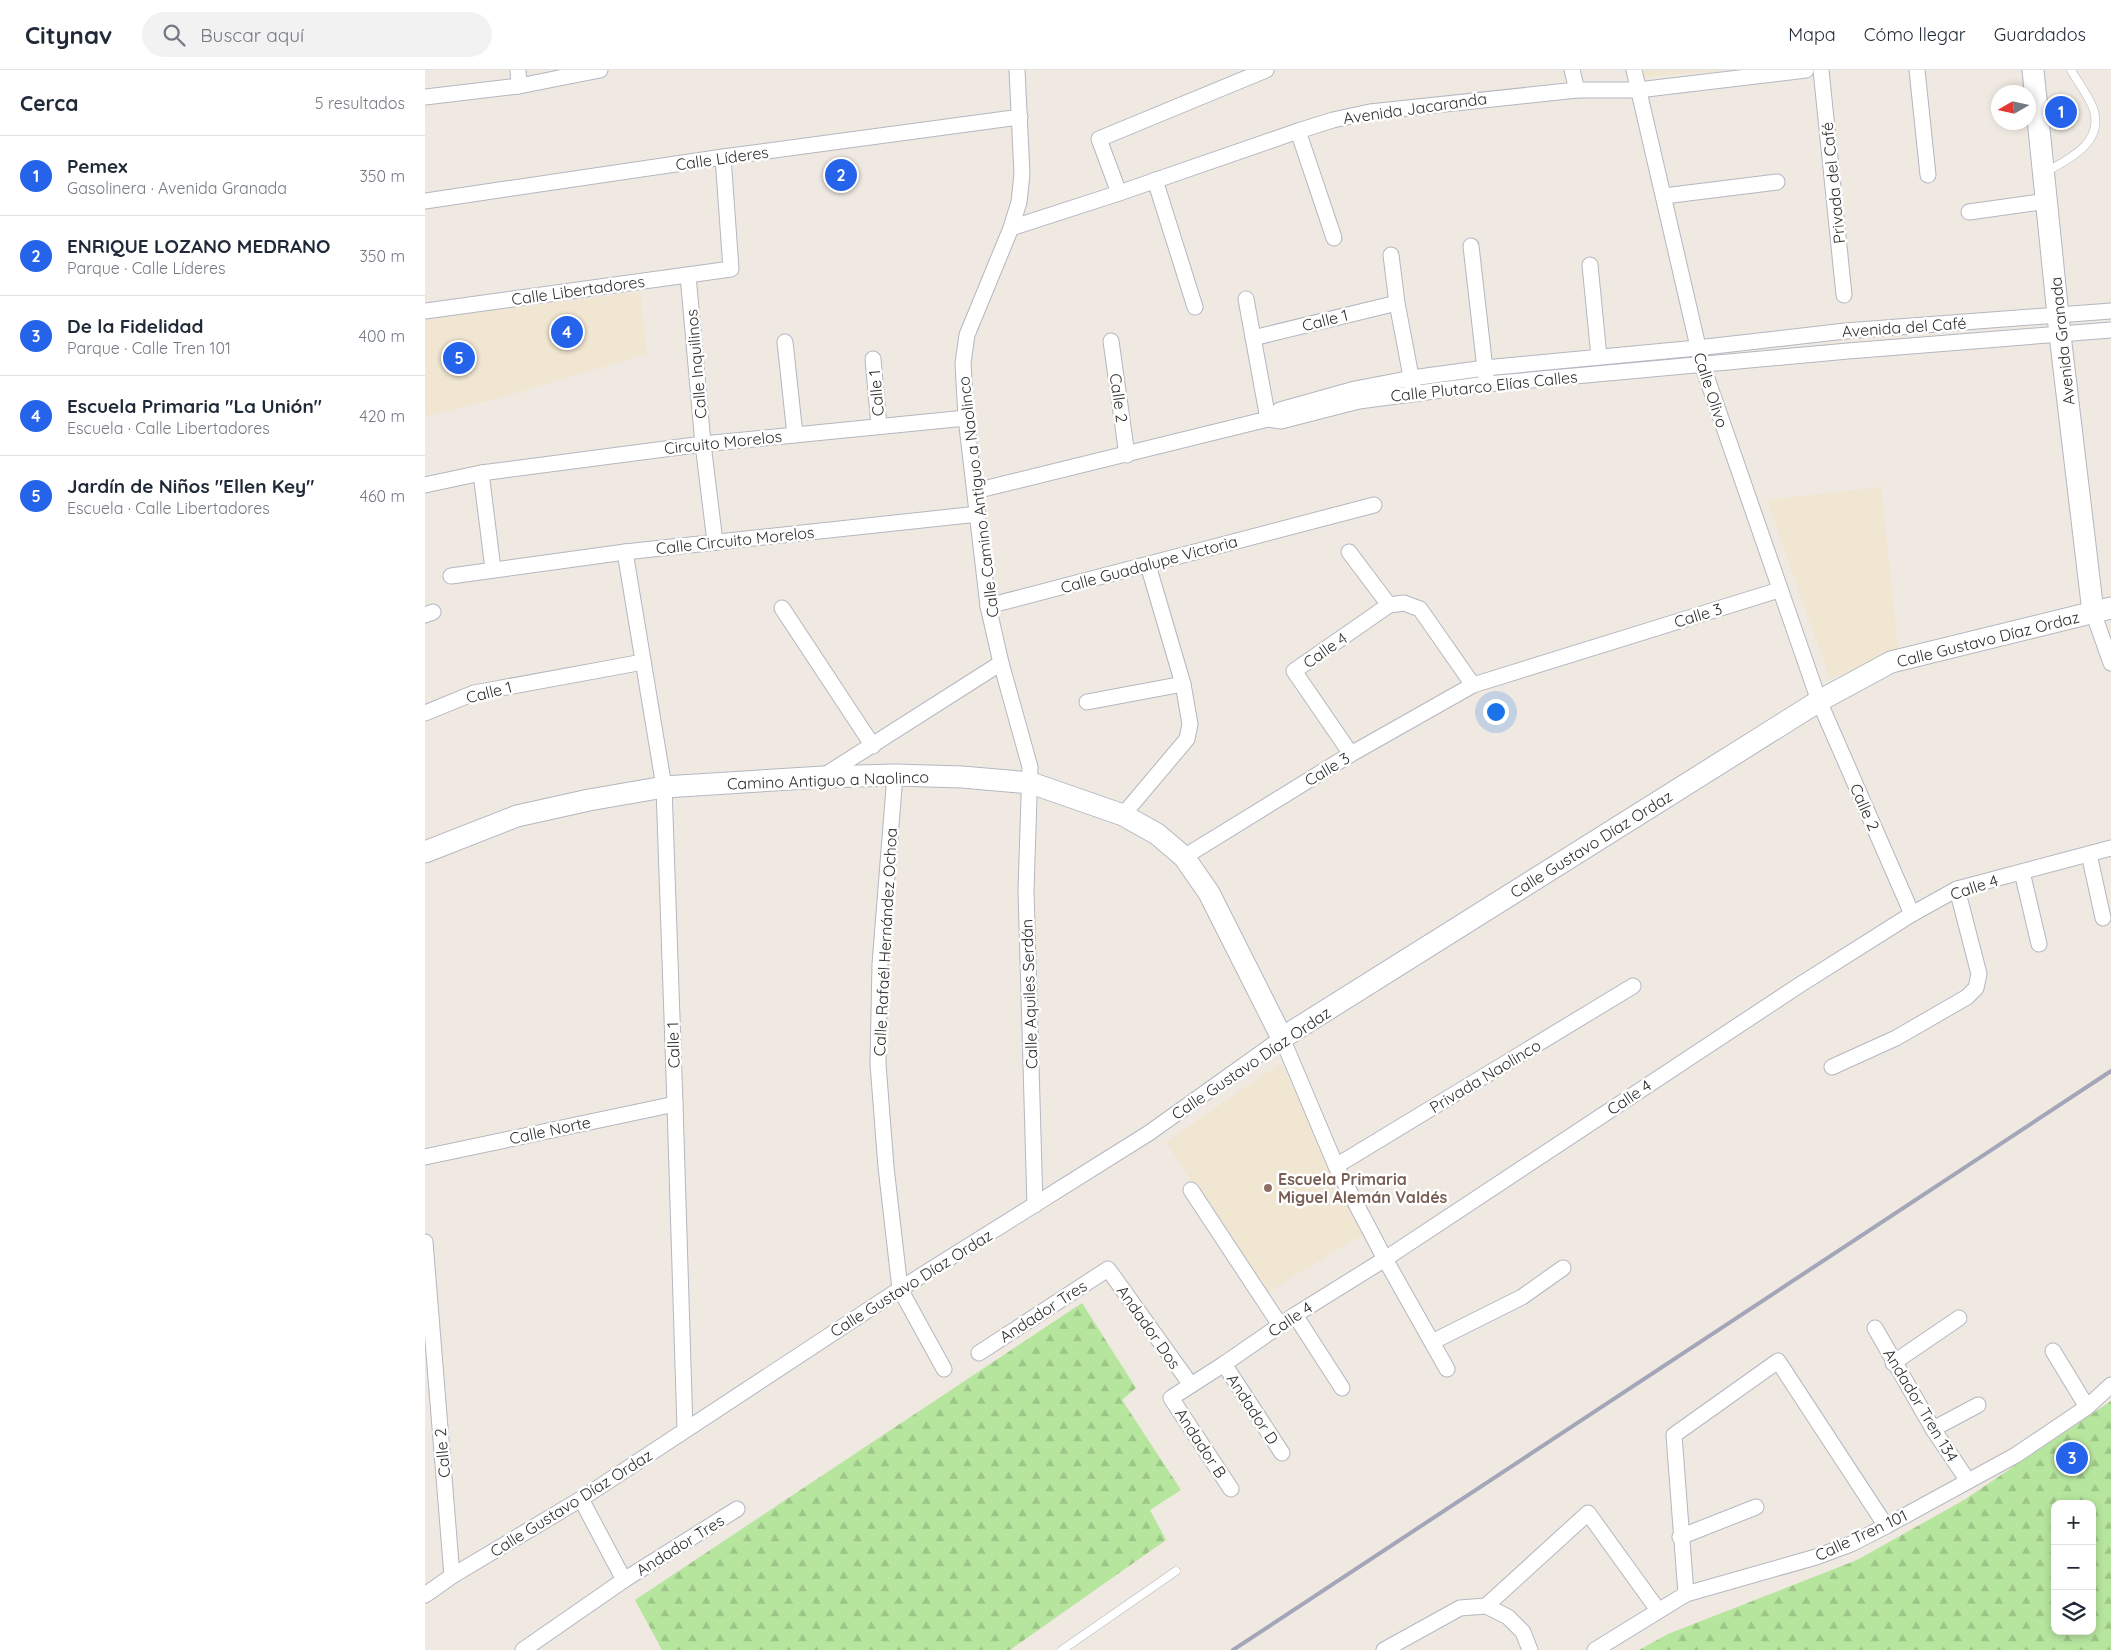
<!DOCTYPE html>
<html lang="es">
<meta charset="utf-8">
<style>
:root{--surface:#fff;--page:#f2f2f3;--text:#1f2937;--muted:#747a83;--line:#e0e1e3;--accent:#2563eb}
body{margin:0;font-family:Quicksand,sans-serif;background:var(--page);color:var(--text)}
.controls{position:absolute;right:15px;bottom:15px;display:grid;overflow:hidden;border-radius:10px;box-shadow:0 2px 8px #0003}
.controls button{width:45px;height:45px;display:grid;place-items:center;padding:0;border:0;border-bottom:1px solid var(--line);background:var(--surface);color:var(--text);font:25px sans-serif}
.compass{position:absolute;left:1566px;top:15px;width:45px;height:45px;border-radius:50%;background:var(--surface);box-shadow:0 2px 8px #0003;rotate:261deg}
.you{position:absolute;left:1070px;top:641px;width:18px;height:18px;margin:-12px;border:4px solid #fff;border-radius:50%;background:#1a73e8;box-shadow:0 0 0 8px #1a73e833}
.badge{display:grid;place-items:center;width:32px;height:32px;border-radius:50%;background:var(--accent);color:#fff;font-size:16px;font-weight:700}
.pin{position:absolute;translate:-50% -50%;border:2px solid #fff;box-shadow:0 1px 5px #0006}
.list{margin:0;padding:0;list-style:none}
h2{display:flex;justify-content:space-between;align-items:center;height:65px;margin:0;padding:0 20px;font-size:21px}
h2 small{font-size:16px;font-weight:400;color:var(--muted)}
.list li{display:grid;grid-template-columns:32px 1fr auto;gap:15px;align-items:center;box-sizing:border-box;height:80px;padding:0 20px;border-top:1px solid var(--line)}
.list b{display:block;font-size:19px;white-space:nowrap}
.list p{margin:0;font-size:16px;white-space:nowrap;color:var(--muted)}
.list em{font-size:16px;font-style:normal;color:var(--muted)}
.icon{flex:none;width:28px;height:28px;fill:none;stroke:currentColor;stroke-width:2;stroke-linecap:round;stroke-linejoin:round}
.map{position:relative;flex:none;width:1686px;height:1580px;overflow:hidden}
header{display:flex;align-items:center;gap:30px;box-sizing:border-box;height:70px;padding:0 25px;background:var(--surface);border-bottom:1px solid var(--line)}
header strong{font-size:24px}
nav{display:flex;gap:28px;margin-inline-start:auto;font-size:18px}
.search{width:350px;height:45px;background:var(--page);display:flex;align-items:center;gap:12px;box-sizing:border-box;padding:0 18px;border-radius:28px;color:var(--muted);font-size:19px}
main{display:flex}
aside{flex:1;background:var(--surface)}
.map>svg:first-child{display:block}
</style>
<header>
<strong>Citynav</strong>
<div class="search"><svg class="icon" aria-label="search" viewBox="0 0 24 24"><circle cx="10" cy="10" r="6"/><path d="M15 15l6 6"/></svg>Buscar aquí</div>
<nav><a>Mapa</a><a>Cómo llegar</a><a>Guardados</a></nav>
</header>
<main>
<aside>
<h2>Cerca<small>5 resultados</small></h2>
<ul class="list">
<li><span class="badge">1</span><div><b>Pemex</b><p>Gasolinera · Avenida Granada</p></div><em>350 m</em></li>
<li><span class="badge">2</span><div><b>ENRIQUE LOZANO MEDRANO</b><p>Parque · Calle Líderes</p></div><em>350 m</em></li>
<li><span class="badge">3</span><div><b>De la Fidelidad</b><p>Parque · Calle Tren 101</p></div><em>400 m</em></li>
<li><span class="badge">4</span><div><b>Escuela Primaria &quot;La Unión&quot;</b><p>Escuela · Calle Libertadores</p></div><em>420 m</em></li>
<li><span class="badge">5</span><div><b>Jardín de Niños &quot;Ellen Key&quot;</b><p>Escuela · Calle Libertadores</p></div><em>460 m</em></li>
</ul>
</aside>
<div class="map">
<svg width="1686" height="1580" viewBox="0 0 1686 1580">
<defs>
<pattern id="forest-firs" width="22" height="20" patternUnits="userSpaceOnUse" patternTransform="scale(1.25)"><rect width="22" height="20" fill="#b6e59e"/><path d="M5 1l3.5 6h-7zM16 11l3.5 6h-7z" fill="#9dc588"/></pattern>
</defs>
<rect width="100%" height="100%" fill="#efe9e1"/>
<g fill="#f0e6d1">
<polygon points="1218,0 1299,0 1218,8"/>
<polygon points="215,222 222,284 74,328 0,347 0,249"/>
<polygon points="1456,417 1473,579 1405,609 1342,430"/>
<polygon points="856,993 938,1164 840,1224 741,1072"/>
</g>
<g fill="url(#forest-firs)" fill-rule="evenodd">
<polygon points="657,1233 711,1318 697,1330 756,1420 725,1440 741,1470 585,1580 237,1580 210,1530"/>
<path d="M1686 1331V1580H1214L1243 1564 1432 1490 1539 1430ZM1630 1434H1667V1561H1630Z"/>
</g>
<g fill="none" stroke-linecap="round" stroke-linejoin="round">
<defs>
<g id="lane">
<path d="M1621 102C1644 89 1678 73 1669 41 1666 29 1652 11 1646 0"/>
<polyline points="637,1580 751,1501"/>
</g>
<g id="street">
<polyline points="93,0 94,16"/>
<polyline points="592,0 597,104 594,132 586,158 542,265 538,293 541,348 563,536 576,593 605,697 601,820 610,1135"/>
<polyline points="1147,0 1152,20"/>
<polyline points="1209,0 1277,294 1394,631 1487,844"/>
<polyline points="1396,0 1419,225"/>
<polyline points="1492,0 1503,105"/>
<polyline points="0,27 94,16 175,0"/>
<polyline points="873,61 909,168"/>
<polyline points="730,110 770,237"/>
<polyline points="694,123 674,69 841,0"/>
<polyline points="1239,126 1352,112"/>
<polyline points="0,131 298,87 595,47"/>
<polyline points="1544,142 1622,131"/>
<polyline points="586,158 694,123 873,61 908,50 945,42 1152,20 1213,20 1381,0"/>
<polyline points="1046,176 1061,308"/>
<polyline points="966,185 972,233 988,317"/>
<polyline points="1165,195 1174,287"/>
<polyline points="263,205 278,374 290,472"/>
<polyline points="821,229 843,349"/>
<polyline points="0,241 306,199 298,87"/>
<polyline points="828,268 972,233"/>
<polyline points="686,271 702,385"/>
<polyline points="360,272 370,365"/>
<polyline points="448,289 454,356"/>
<polyline points="843,349 855,340 930,319 987,308 1060,298 1272,278 1420,261 1686,241"/>
<polyline points="56,403 68,499"/>
<polyline points="0,415 56,403 278,374 541,348"/>
<polyline points="550,421 843,349 856,351 934,331 1062,314 1423,281 1686,260"/>
<polyline points="200,482 239,717 250,1034 260,1360"/>
<polyline points="924,482 964,535 979,533 995,539 1048,615"/>
<polyline points="26,506 200,482 553,444"/>
<polyline points="563,536 949,435"/>
<polyline points="357,538 448,676"/>
<polyline points="1668,542 1686,593"/>
<polyline points="0,545 8,542"/>
<polyline points="662,632 758,614"/>
<polyline points="0,643 49,623 218,592"/>
<polyline points="926,684 869,601 964,535"/>
<polyline points="400,705 576,593"/>
<polyline points="470,705 455,894 453,994 461,1097 475,1219 519,1299"/>
<polyline points="698,745 762,669 765,654 758,614 723,495"/>
<polyline points="1664,784 1678,848"/>
<polyline points="759,787 926,684 1048,615 1354,520"/>
<polyline points="1597,802 1614,874"/>
<polyline points="1407,997 1471,968 1542,927 1551,918 1554,904 1532,819"/>
<polyline points="0,1087 250,1034"/>
<polyline points="911,1096 1208,916"/>
<polyline points="766,1120 855,1255"/>
<polyline points="0,1172 27,1506"/>
<polyline points="870,1245 917,1318"/>
<polyline points="1450,1258 1508,1359 1543,1411"/>
<polyline points="1007,1272 1097,1227 1138,1198"/>
<polyline points="1628,1281 1662,1337"/>
<polyline points="554,1283 683,1199 766,1315"/>
<polyline points="1468,1293 1534,1248"/>
<polyline points="799,1294 857,1383"/>
<polyline points="1508,1359 1553,1335"/>
<polyline points="806,1419 746,1328 799,1294 870,1245 960,1189 1373,916 1487,844 1532,819 1686,778"/>
<polyline points="156,1429 199,1510"/>
<polyline points="1255,1467 1331,1437"/>
<polyline points="1261,1524 1249,1365 1353,1291 1461,1456"/>
<polyline points="0,1525 27,1506 156,1429 475,1219 724,1063 857,968 911,1096 960,1189 1022,1299"/>
<polyline points="1061,1536 1163,1443 1233,1540"/>
<polyline points="98,1580 199,1510 312,1439"/>
<polyline points="959,1580 1035,1538 1061,1536 1083,1547 1098,1562 1105,1580"/>
<polyline points="1170,1580 1261,1524 1391,1487 1426,1474 1461,1456 1591,1385 1662,1337 1686,1315"/>
</g>
<g id="secondary">
<polyline points="1608,0 1635,265 1668,542"/>
<polyline points="0,782 92,746 164,730 239,717 398,707 470,705 537,707 606,713 698,745 732,764 759,787 784,823 857,968 1394,631 1466,592 1686,538"/>
</g>
</defs>
<use href="#lane" stroke="#b4b7c1" stroke-width="9"/>
<use href="#street" stroke="#b4b7c1" stroke-width="17"/>
<use href="#secondary" stroke="#b4b7c1" stroke-width="23"/>
<use href="#lane" stroke="#fff" stroke-width="8"/>
<use href="#street" stroke="#fff" stroke-width="15"/>
<use href="#secondary" stroke="#fff" stroke-width="21"/>
<polyline stroke="#a3a6b8" stroke-width="4" points="808,1580 1686,1001"/>
</g>
<circle fill="#8d6e63" stroke="#fff" stroke-width="2" cx="843" cy="1118" r="5"/>
<g text-anchor="middle" dominant-baseline="central" stroke-width="5" stroke-linejoin="round" paint-order="stroke">
<g font-size="16" fill="#2e2e2e" stroke="#fff">
<text transform="translate(990 38) rotate(-8)">Avenida Jacaranda</text>
<text transform="translate(297 88) rotate(-8)">Calle Líderes</text>
<text transform="translate(1408 113) rotate(-96)">Privada del Café</text>
<text transform="translate(153 220) rotate(-8)">Calle Libertadores</text>
<text transform="translate(900 250) rotate(-14)">Calle 1</text>
<text transform="translate(1479 257) rotate(-4)">Avenida del Café</text>
<text transform="translate(1637 271) rotate(-96)">Avenida Granada</text>
<text transform="translate(271 294) rotate(-95)">Calle Inquilinos</text>
<text transform="translate(1059 316) rotate(-6)">Calle Plutarco Elías Calles</text>
<text transform="translate(1286 320) rotate(72)">Calle Olivo</text>
<text transform="translate(451 323) rotate(-95)">Calle 1</text>
<text transform="translate(694 328) rotate(82)">Calle 2</text>
<text transform="translate(298 372) rotate(-6)">Circuito Morelos</text>
<text transform="translate(553 427) rotate(-97)">Calle Camino Antiguo a Naolinco</text>
<text transform="translate(310 470) rotate(-6)">Calle Circuito Morelos</text>
<text transform="translate(724 494) rotate(-15)">Calle Guadalupe Victoria</text>
<text transform="translate(1273 545) rotate(-17)">Calle 3</text>
<text transform="translate(1563 569) rotate(-14)">Calle Gustavo Díaz Ordaz</text>
<text transform="translate(900 580) rotate(-35)">Calle 4</text>
<text transform="translate(64 622) rotate(-14)">Calle 1</text>
<text transform="translate(902 699) rotate(-31)">Calle 3</text>
<text transform="translate(403 710) rotate(-2)">Camino Antiguo a Naolinco</text>
<text transform="translate(1440 737) rotate(66)">Calle 2</text>
<text transform="translate(1166 774) rotate(-32)">Calle Gustavo Díaz Ordaz</text>
<text transform="translate(1549 817) rotate(-18)">Calle 4</text>
<text transform="translate(460 872) rotate(-87)">Calle Rafaél Hernández Ochoa</text>
<text transform="translate(604 924) rotate(-92)">Calle Aquiles Serdán</text>
<text transform="translate(248 975) rotate(-92)">Calle 1</text>
<text transform="translate(826 993) rotate(-34)">Calle Gustavo Díaz Ordaz</text>
<text transform="translate(1060 1006) rotate(-31)">Privada Naolinco</text>
<text transform="translate(1204 1027) rotate(-34)">Calle 4</text>
<text transform="translate(125 1060) rotate(-12)">Calle Norte</text>
<text transform="translate(486 1213) rotate(-32)">Calle Gustavo Díaz Ordaz</text>
<text transform="translate(618 1241) rotate(-33)">Andador Tres</text>
<text transform="translate(865 1249) rotate(-34)">Calle 4</text>
<text transform="translate(724 1257) rotate(55)">Andador Dos</text>
<text transform="translate(1496 1335) rotate(59)">Andador Tren 134</text>
<text transform="translate(828 1339) rotate(57)">Andador D</text>
<text transform="translate(776 1373) rotate(57)">Andador B</text>
<text transform="translate(17 1383) rotate(-95)">Calle 2</text>
<text transform="translate(146 1433) rotate(-32)">Calle Gustavo Díaz Ordaz</text>
<text transform="translate(1436 1465) rotate(-25)">Calle Tren 101</text>
<text transform="translate(255 1475) rotate(-32)">Andador Tres</text>
</g>
<g font-size="16" font-weight="bold" fill="#785e54" stroke="#fff" text-anchor="start">
<text x="853" y="1109">Escuela Primaria<tspan x="853" dy="18">Miguel Alemán Valdés</tspan></text>
</g>
</g>
</svg>
<div class="controls">
<button>+</button>
<button>−</button>
<button><svg class="icon" aria-label="layers" viewBox="0 0 24 24"><path d="M12 4l9 5-9 5-9-5zM3 14l9 5 9-5"/></svg></button>
</div>
<svg class="compass" viewBox="-18 -18 36 36"><path d="M0-13l5 13h-10z" fill="#e53935"/><path d="M0 13l5-13h-10z" fill="#747a83"/></svg>
<div class="you"></div>
<div class="pin badge" style="left:1636px;top:42px">1</div>
<div class="pin badge" style="left:416px;top:105px">2</div>
<div class="pin badge" style="left:1647px;top:1388px">3</div>
<div class="pin badge" style="left:142px;top:262px">4</div>
<div class="pin badge" style="left:34px;top:288px">5</div>
</div>
</main>
